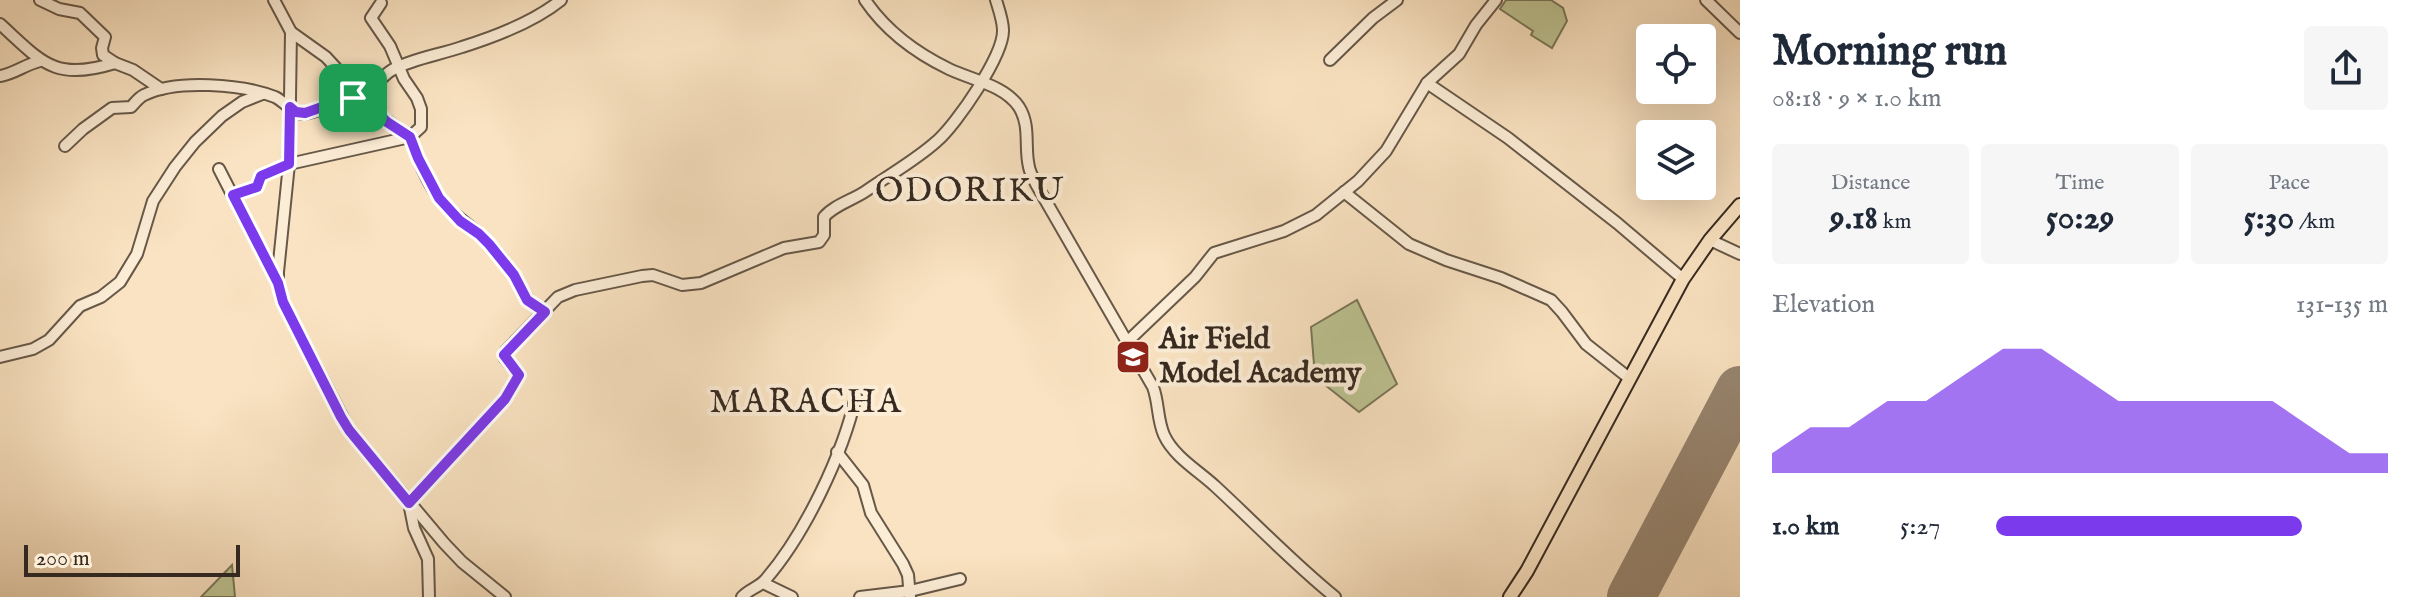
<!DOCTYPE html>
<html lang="en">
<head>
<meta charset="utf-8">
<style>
	body { margin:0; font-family:"IM FELL English",serif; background:#f6f6f7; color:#1f2937; height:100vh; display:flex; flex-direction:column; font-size:30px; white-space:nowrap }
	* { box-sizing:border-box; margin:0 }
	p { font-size:26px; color:#747a83 }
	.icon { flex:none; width:44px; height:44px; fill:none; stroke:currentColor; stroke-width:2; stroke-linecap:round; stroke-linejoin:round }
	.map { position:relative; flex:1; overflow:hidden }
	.details { display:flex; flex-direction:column; background:#fff; width:680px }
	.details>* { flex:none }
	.fabs { position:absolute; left:1636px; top:24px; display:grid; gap:16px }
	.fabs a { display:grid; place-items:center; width:80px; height:80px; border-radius:8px; background:#fff; box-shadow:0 8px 32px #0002; font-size:40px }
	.scale { position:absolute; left:24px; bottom:20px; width:216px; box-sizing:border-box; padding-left:8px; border:4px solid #362a20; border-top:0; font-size:22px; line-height:28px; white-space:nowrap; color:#362a20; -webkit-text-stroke:6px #fcedd7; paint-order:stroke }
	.pin { position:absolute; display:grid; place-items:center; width:68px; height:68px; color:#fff; margin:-34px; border-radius:16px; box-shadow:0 4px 12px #0006 }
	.round { display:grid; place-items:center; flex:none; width:84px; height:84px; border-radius:8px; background:#f6f6f7 }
	.summary { display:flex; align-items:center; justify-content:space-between; height:136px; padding:0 32px }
	h1 { font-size:44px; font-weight:700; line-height:60px }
	.figures { display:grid; grid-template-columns:repeat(3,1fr); gap:12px; height:136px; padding:8px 32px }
	.figures div { display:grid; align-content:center; border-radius:8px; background:#f6f6f7; text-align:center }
	.figures b { font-size:34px; font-weight:700 }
	.figures small { font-size:22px; font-weight:400 }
	.figures p { font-size:22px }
	.chart { height:224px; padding:16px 32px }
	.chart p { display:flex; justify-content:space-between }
	.chart svg { width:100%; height:144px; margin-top:8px; fill:#7c3aed; opacity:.7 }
	ul { padding:0 32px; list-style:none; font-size:26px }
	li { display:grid; grid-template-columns:128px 96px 1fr; align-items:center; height:60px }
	li i { height:20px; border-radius:10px; background:#7c3aed }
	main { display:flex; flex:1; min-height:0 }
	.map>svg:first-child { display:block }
	.green { fill:#bec493; stroke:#7a775a; stroke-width:2 }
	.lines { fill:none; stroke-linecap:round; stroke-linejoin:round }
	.runway { stroke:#988671; stroke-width:48 }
	.minor-casing { stroke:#675848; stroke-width:14 }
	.major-casing { stroke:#362a20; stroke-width:16 }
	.minor { stroke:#fcedd7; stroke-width:10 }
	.major { stroke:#fae3c2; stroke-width:12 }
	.route-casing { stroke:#fff; stroke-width:16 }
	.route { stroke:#7c3aed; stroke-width:10 }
	.labels { text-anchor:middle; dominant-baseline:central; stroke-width:8; stroke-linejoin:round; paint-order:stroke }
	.poi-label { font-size:30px; font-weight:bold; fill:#362a20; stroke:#fcedd7; text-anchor:start }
	.quarter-label { font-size:34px; letter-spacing:2px; fill:#362a20; stroke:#fcedd7 }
</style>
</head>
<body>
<main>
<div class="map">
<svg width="1740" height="597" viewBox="0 0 1740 597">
	<rect width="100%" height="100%" fill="#fae3c2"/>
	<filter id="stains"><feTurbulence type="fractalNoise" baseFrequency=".0025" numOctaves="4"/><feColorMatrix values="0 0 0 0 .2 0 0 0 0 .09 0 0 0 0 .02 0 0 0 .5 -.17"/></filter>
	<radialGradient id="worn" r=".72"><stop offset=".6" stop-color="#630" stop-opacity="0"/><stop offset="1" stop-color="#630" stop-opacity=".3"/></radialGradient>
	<!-- green -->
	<g class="green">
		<path d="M1506,0H1551L1563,8L1567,21L1552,48L1531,35L1533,31L1500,9Z"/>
		<path d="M1357,300L1397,384L1359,412L1315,377L1311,327Z"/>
		<path d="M232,565L235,597H201Z"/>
	</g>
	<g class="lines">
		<!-- runway -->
		<path class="runway" d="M1631,597L1740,390"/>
		<!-- minor casing -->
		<g class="minor-casing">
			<g id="minor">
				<path d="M40,0L59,9L80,13L105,37L102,48L103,55L115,63L133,70L161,89"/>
				<path d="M274,0L291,32L289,164L278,272V283L283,302L349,430L444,543L462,562L505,597"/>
				<path d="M865,0C886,31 916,53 949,69C972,80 1004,85 1019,107C1031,126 1024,147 1029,167C1030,173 1034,179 1036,184L1153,387C1159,403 1157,419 1164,435C1174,457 1199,471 1216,487C1256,524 1293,563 1335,597"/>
				<path d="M1706,0L1740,33"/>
				<path d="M0,24C42,62 54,82 115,63"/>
				<path d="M291,32L326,57L378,114L410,137L421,127V109L417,98L404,79L390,46L371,18L381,3"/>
				<path d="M1330,60L1373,18L1397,0"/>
				<path d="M0,76C14,74 26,64 40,61"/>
				<path d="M1427,83L1459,54L1476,25L1496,0"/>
				<path d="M65,146L83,129L112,108L131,107C135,103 138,98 144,95C176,79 242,84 275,97C284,101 292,113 301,114C313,115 330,103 341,100C349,98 358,98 365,94C375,87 382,76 392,70C414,58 439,55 462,47C494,37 535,21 561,0"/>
				<path d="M219,169L277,282"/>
				<path d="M1344,192L1409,244L1446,260L1501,278L1551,300L1562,312L1586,344L1629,378"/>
				<path d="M233,195L257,187L261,176L289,164L410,137C418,159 426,181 440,199C451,213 464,221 477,232C491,243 504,261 514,275C524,291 526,304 545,312"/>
				<path d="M1710,240L1740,254"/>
				<path d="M1127,342L1195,277L1214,253L1284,231L1316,215L1358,181L1386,151L1427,83L1508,138L1617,223L1683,279"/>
				<path d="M0,357L33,349L49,340L80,306L101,297L120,282L137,254L153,201L175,167L195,142L222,116L242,102L262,94"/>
				<path d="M837,452L863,485L871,513L903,564L908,575L910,597"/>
				<path d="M763,583L792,597"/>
				<path d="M429,597L428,559L414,528L409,503L505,399L519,375L504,357L506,351L558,297L575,290L642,276L653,275L682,285L701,283L784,248L819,242L824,235V217C834,205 853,200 866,191C889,175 916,160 937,141C956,125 1004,55 1003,30C1003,21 999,10 996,0"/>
				<path d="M742,597C749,589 760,587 766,579C805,534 843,454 856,396"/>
				<path d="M860,597L910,591L960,579"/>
			</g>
		</g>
		<!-- major casing -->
		<g class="major-casing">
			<path id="major" d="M1510,597L1527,571L1683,279L1710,240L1740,205"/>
		</g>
		<!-- minor -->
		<use href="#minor" class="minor"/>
		<!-- major -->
		<use href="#major" class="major"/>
	</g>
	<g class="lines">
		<!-- route casing -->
		<g class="route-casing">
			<path id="route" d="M361,96L387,122L410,137L418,158L439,198L460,221L479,234L489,244L514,275L527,300L545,312L504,355L519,375L505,399L409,503L349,430L341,417L283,302L278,283L233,195L257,187L261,176L289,164L290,107L296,112L305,113L342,100Z"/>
		</g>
		<!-- route -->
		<use href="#route" class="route"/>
	</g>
	<!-- icons -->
	<defs>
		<g id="school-square" transform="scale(1.8)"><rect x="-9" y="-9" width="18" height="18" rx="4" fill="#8f2418" stroke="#fcedd7"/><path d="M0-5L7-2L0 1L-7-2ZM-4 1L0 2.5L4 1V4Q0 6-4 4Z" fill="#fff"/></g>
	</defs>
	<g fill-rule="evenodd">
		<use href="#school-square" x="1133" y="357"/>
	</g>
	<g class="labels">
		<!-- poi labels -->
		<g class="poi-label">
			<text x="1159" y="340">Air Field<tspan x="1159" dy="34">Model Academy</tspan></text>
		</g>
		<!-- quarter labels -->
		<g class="quarter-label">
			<text x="970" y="191">ODORIKU</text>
			<text x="806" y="402">MARACHA</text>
		</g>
	</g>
	<rect width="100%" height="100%" filter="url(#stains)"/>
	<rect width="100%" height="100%" fill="url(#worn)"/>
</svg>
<div class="fabs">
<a><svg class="icon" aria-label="locate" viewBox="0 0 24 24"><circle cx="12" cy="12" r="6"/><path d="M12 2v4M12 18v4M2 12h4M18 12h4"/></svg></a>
<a><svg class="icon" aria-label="layers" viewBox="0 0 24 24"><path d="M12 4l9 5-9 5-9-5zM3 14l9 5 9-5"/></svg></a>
</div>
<div class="scale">200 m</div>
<div class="pin" style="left:353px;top:98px;background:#1e9e55"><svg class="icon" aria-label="arrive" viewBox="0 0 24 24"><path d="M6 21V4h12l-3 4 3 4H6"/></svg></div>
</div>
<section class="details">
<div class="summary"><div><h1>Morning run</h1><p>08:18 · 9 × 1.0 km</p></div><a class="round"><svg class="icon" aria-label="share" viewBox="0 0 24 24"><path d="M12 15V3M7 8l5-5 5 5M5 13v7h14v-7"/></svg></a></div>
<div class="figures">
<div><p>Distance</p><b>9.18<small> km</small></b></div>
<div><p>Time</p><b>50:29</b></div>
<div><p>Pace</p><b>5:30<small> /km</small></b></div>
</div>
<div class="chart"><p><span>Elevation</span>131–135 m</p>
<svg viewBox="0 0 160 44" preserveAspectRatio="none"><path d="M0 44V38L10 30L20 30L30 22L40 22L50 14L60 6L70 6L80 14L90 22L100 22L110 22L120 22L130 22L140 30L150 38L160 38V44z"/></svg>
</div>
<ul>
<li><b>1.0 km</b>5:27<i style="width:78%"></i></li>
</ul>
</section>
</main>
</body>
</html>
